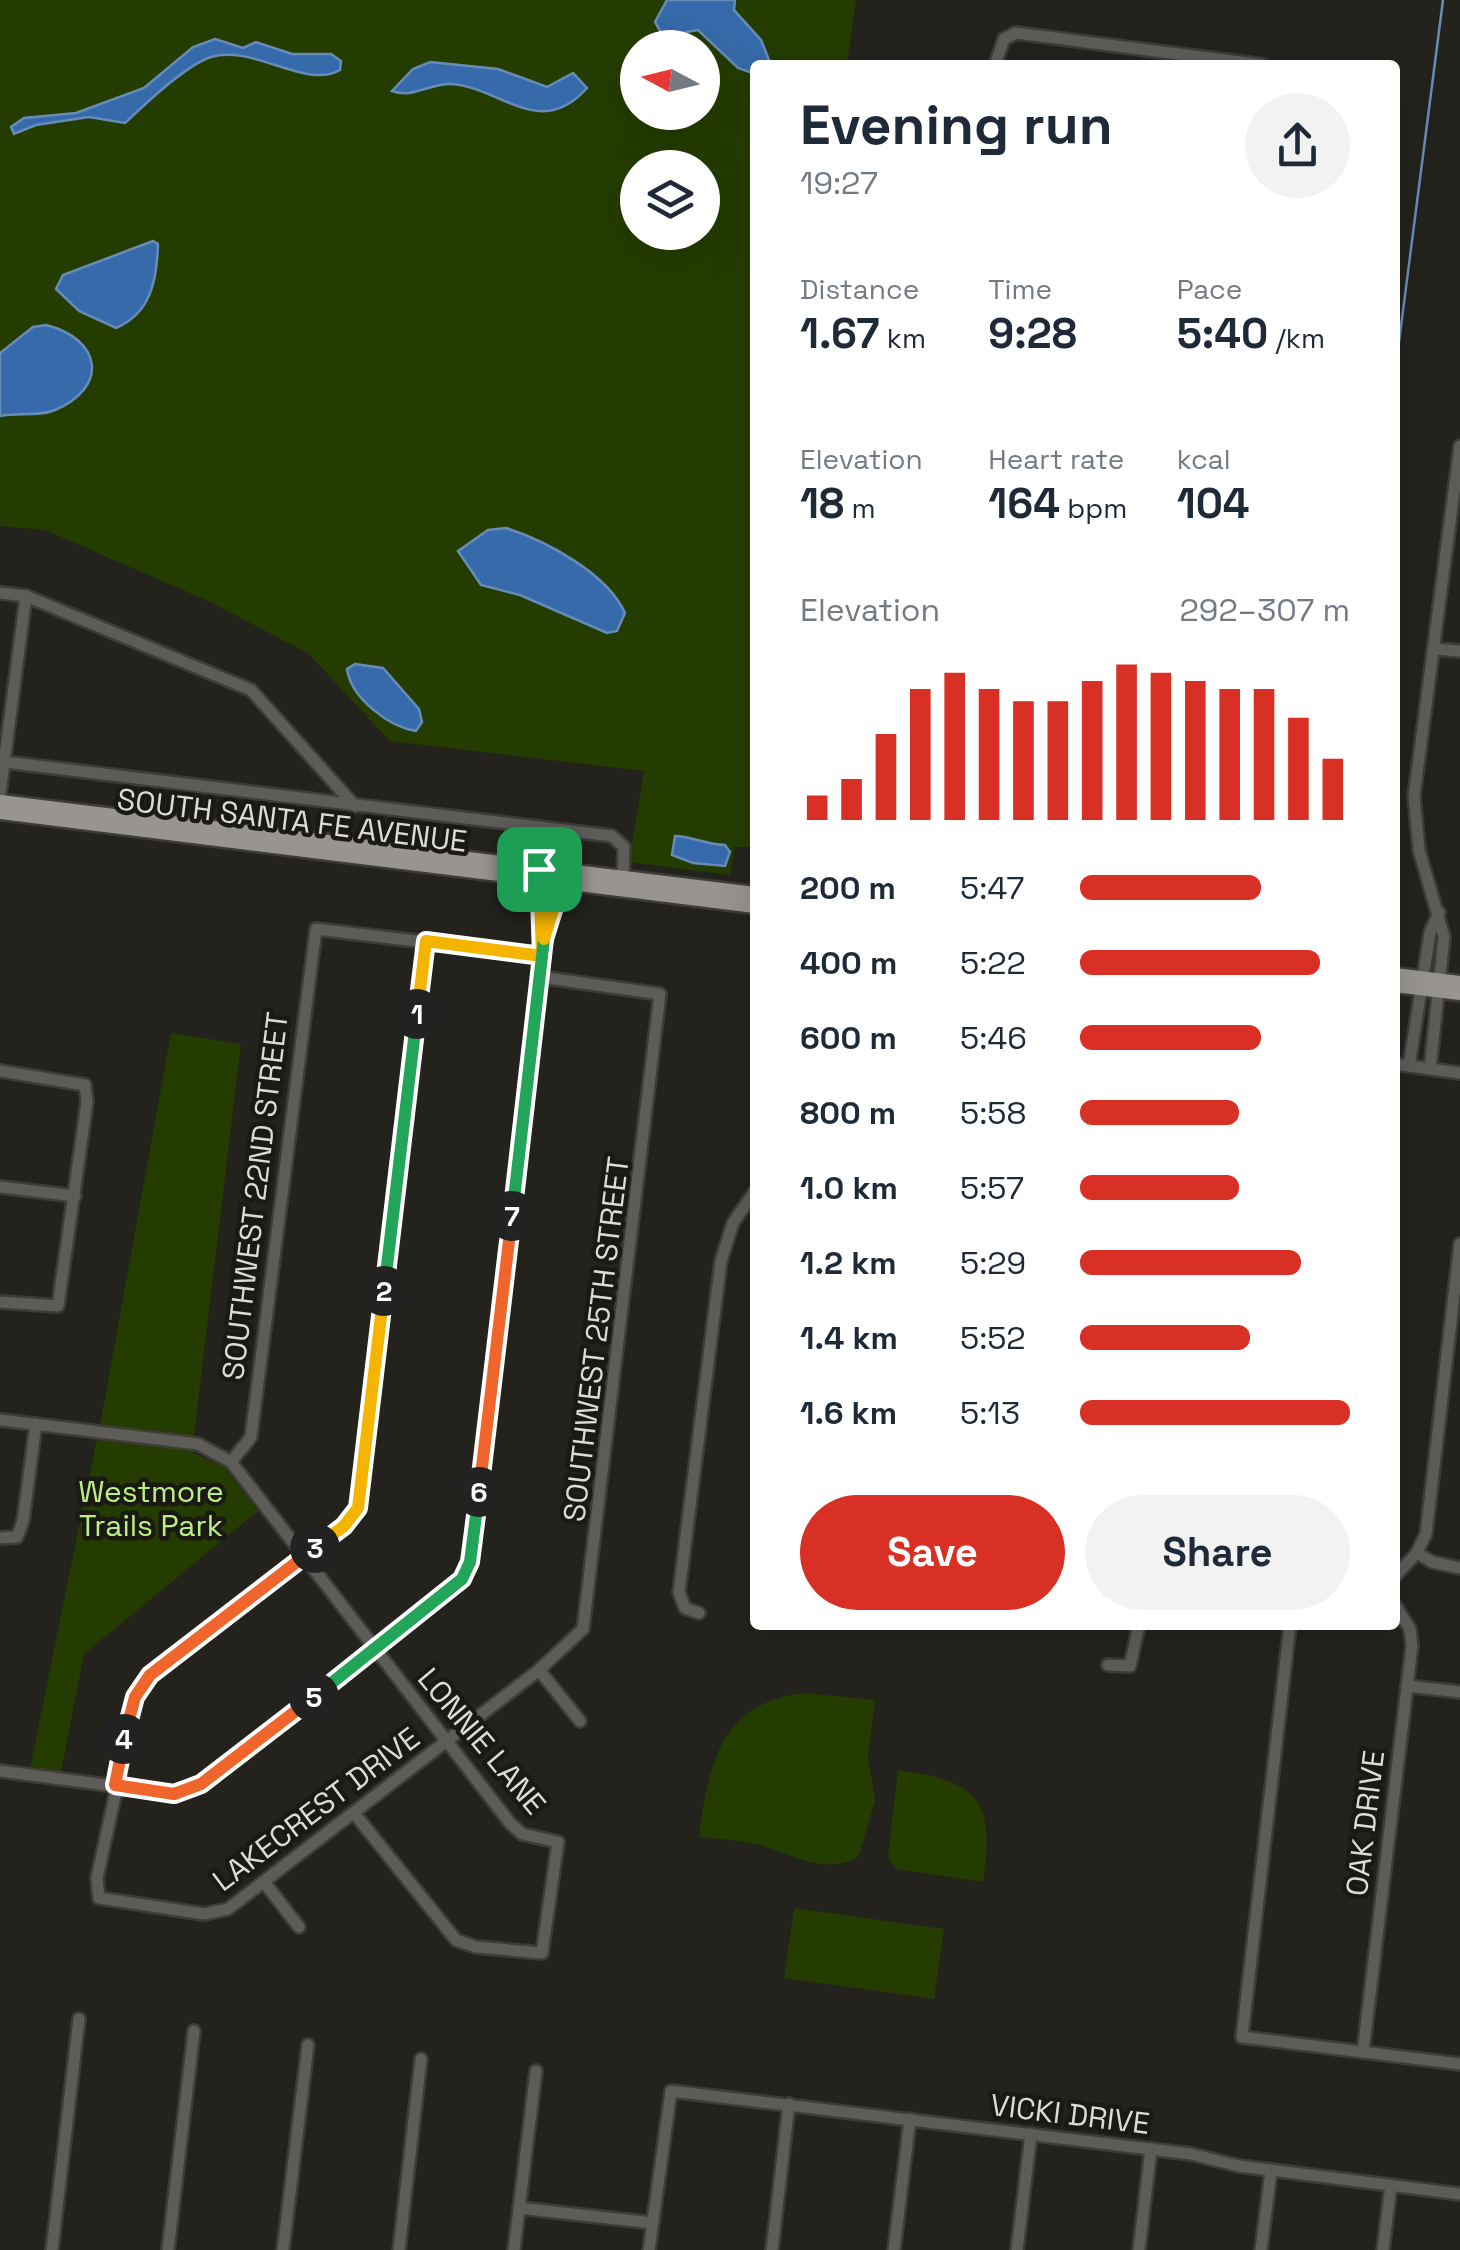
<!DOCTYPE html>
<html lang="en">
<head>
<meta charset="utf-8">
<style>
	body { margin:0; font-family:"Space Grotesk",sans-serif; background:#f2f2f3; color:#1f2937; height:100vh; display:flex; flex-direction:column; font-size:38px; white-space:nowrap }
	* { box-sizing:border-box; margin:0 }
	p { font-size:32px; color:#747a83 }
	.icon { flex:none; width:55px; height:55px; fill:none; stroke:currentColor; stroke-width:2; stroke-linecap:round; stroke-linejoin:round }
	.map { position:relative; flex:1; overflow:hidden }
	.details { position:absolute; left:750px; top:60px; width:650px; height:1570px; display:flex; flex-direction:column; background:#fff; border-radius:10px; box-shadow:0 10px 40px #0002 }
	.details>* { flex:none }
	.needle { width:65px; rotate:277deg }
	.buttons { position:absolute; left:620px; top:30px; display:grid; gap:20px }
	.buttons a { display:grid; place-items:center; width:100px; height:100px; border-radius:50%; background:#fff; box-shadow:0 10px 40px #0002; font-size:50px }
	.pin { position:absolute; display:grid; place-items:center; width:85px; height:85px; color:#fff; margin:-42px; border-radius:20px; box-shadow:0 5px 15px #0006 }
	.km { position:absolute; width:50px; height:50px; margin:-25px; border-radius:50%; background:#222; color:#fff; font-size:28px; line-height:50px; text-align:center }
	.round { display:grid; place-items:center; flex:none; width:105px; height:105px; border-radius:52px; background:#f2f2f3 }
	.summary { display:flex; align-items:center; justify-content:space-between; height:170px; padding:0 50px }
	h1 { font-size:55px; font-weight:600; line-height:75px }
	.metrics { display:grid; grid-template-columns:repeat(3,1fr); gap:15px; height:170px; padding:10px 50px }
	.metrics div { display:grid; align-content:center }
	.metrics b { font-size:42px; font-weight:600 }
	.metrics small { font-size:28px; font-weight:400 }
	.metrics p { font-size:28px }
	.chart { height:280px; padding:20px 50px }
	.chart p { display:flex; justify-content:space-between }
	.chart svg { width:100%; height:180px; margin-top:10px; stroke:#d93025; stroke-width:6 }
	.primary-button { display:flex; gap:20px; margin-top:auto; padding:20px 50px }
	.primary-button a { flex:1; height:115px; border-radius:60px; background:#d93025; color:#fff; font-size:40px; font-weight:600; line-height:115px; text-align:center }
	.primary-button a+a { background:#f2f2f3; color:#1f2937 }
	ul { padding:0 50px; list-style:none; font-size:32px }
	li { display:grid; grid-template-columns:160px 120px 1fr; align-items:center; height:75px }
	li i { height:25px; border-radius:12px; background:#d93025 }
	.map>svg:first-child { display:block }
	.green { fill:#243c00; fill-rule:evenodd }
	.water { fill:#366aaa; stroke:#688cb8; stroke-width:2.5 }
	.lines { fill:none; stroke-linecap:round; stroke-linejoin:round }
	.stream { stroke:#688cb8; stroke-width:2.5 }
	.minor-casing { stroke:#3d3c37; stroke-width:16 }
	.major-casing { stroke:#3d3c37; stroke-width:19 }
	.minor { stroke:#5d5c59; stroke-width:11 }
	.major { stroke:#989590; stroke-width:14 }
	.split-1-casing { stroke:#fff; stroke-width:20 }
	.split-2-casing { stroke:#fff; stroke-width:20 }
	.split-3-casing { stroke:#fff; stroke-width:20 }
	.split-4-casing { stroke:#fff; stroke-width:20 }
	.split-5-casing { stroke:#fff; stroke-width:20 }
	.split-6-casing { stroke:#fff; stroke-width:20 }
	.split-7-casing { stroke:#fff; stroke-width:20 }
	.split-8-casing { stroke:#fff; stroke-width:20 }
	.split-9-casing { stroke:#fff; stroke-width:20 }
	.split-1 { stroke:#f5b400; stroke-width:12 }
	.split-2 { stroke:#22a559; stroke-width:12 }
	.split-3 { stroke:#f5b400; stroke-width:12 }
	.split-4 { stroke:#f0652b; stroke-width:12 }
	.split-5 { stroke:#f0652b; stroke-width:12 }
	.split-6 { stroke:#22a559; stroke-width:12 }
	.split-7 { stroke:#f0652b; stroke-width:12 }
	.split-8 { stroke:#22a559; stroke-width:12 }
	.split-9 { stroke:#f5b400; stroke-width:12 }
	.labels { text-anchor:middle; dominant-baseline:central; stroke-width:9; stroke-linejoin:round; paint-order:stroke }
	.street-label { font-size:30px; fill:#dcdbd7; stroke:#1a1914 }
	.park-label { font-size:30px; fill:#bbee83; stroke:#1a1914 }
</style>
</head>
<body>
<div class="map">
<svg width="1460" height="2250" viewBox="0 0 1460 2250">
	<rect width="100%" height="100%" fill="#23221d"/>
	<!-- green -->
	<g class="green">
		<path d="M0,0H856L847,65H755V828L752,847H735L730,875L629,862L644,771L390,741L308,653L206,600L45,530L0,526ZM638,48H702V112H638ZM638,168H702V232H638Z"/>
		<path d="M171,1033L241,1044L192,1452L224,1467L258,1511L84,1654L61,1772L30,1768L104,1404Z"/>
		<path d="M804,1693L875,1700L868,1756L875,1800L859,1856C824,1878 789,1851 755,1844C737,1840 717,1839 699,1837C708,1765 720,1703 804,1693Z"/>
		<path d="M898,1770C979,1781 995,1800 983,1882L897,1869L888,1857Z"/>
		<path d="M794,1908L944,1929L934,1999L784,1978Z"/>
	</g>
	<!-- water -->
	<g class="water">
		<path d="M667,0H735L734,10L761,40L771,65H755V74L738,68L698,30L663,36L655,22Z"/>
		<path d="M215,39L243,48L256,42L292,54H331L341,61L340,70C306,90 253,44 211,57C186,65 144,105 125,123L89,117L36,125L14,134L11,127L24,118L76,113L144,88L193,47Z"/>
		<path d="M430,62L498,69L547,87L573,73L587,88C540,141 501,87 451,84C430,83 412,99 392,91L413,69Z"/>
		<path d="M153,241L158,244C157,280 151,313 116,328L79,311L56,289L63,275Z"/>
		<path d="M46,325C102,339 109,387 55,410C39,417 18,412 0,416V353L33,327Z"/>
		<path d="M506,528C546,541 607,573 625,613L617,631L607,633L520,595L481,585L458,551L488,530Z"/>
		<path d="M355,664L383,668L419,709L422,722L416,731C389,727 351,698 347,669Z"/>
		<path d="M675,836C691,836 707,845 725,845L730,852L725,866L693,863L672,855Z"/>
	</g>
	<g class="lines">
		<!-- stream -->
		<path class="stream" d="M1395,373L1443,0"/>
		<!-- minor casing -->
		<g class="minor-casing">
			<g id="minor">
				<path d="M995,65L1004,39L1016,33L1263,65"/>
				<path d="M0,593L26,596L251,690L355,806"/>
				<path d="M1435,649L1460,651"/>
				<path d="M5,762L612,836L624,847L623,879"/>
				<path d="M0,793L26,596"/>
				<path d="M538,873L544,934"/>
				<path d="M426,941L358,1508L344,1526L149,1675L138,1691L97,1878L99,1898L204,1914L228,1909L539,1670L583,1629L660,994L540,977"/>
				<path d="M1395,1064L1460,1073"/>
				<path d="M1409,1066L1430,933L1439,912"/>
				<path d="M1430,1069L1444,937L1419,850L1414,796L1460,446"/>
				<path d="M0,1071L85,1085L87,1102L58,1306L0,1302"/>
				<path d="M0,1187L75,1196"/>
				<path d="M0,1420L198,1444L231,1462L510,1823L522,1834L558,1842L542,1953L476,1947L456,1940L354,1813"/>
				<path d="M231,1462L251,1437L316,929L542,956"/>
				<path d="M0,1538L17,1537L23,1521L36,1424"/>
				<path d="M1417,1553L1432,1562L1460,1568"/>
				<path d="M1395,1576L1416,1554L1426,1534L1460,1244"/>
				<path d="M699,1613L685,1608L679,1592L721,1261L733,1223L755,1191"/>
				<path d="M1290,1625L1242,2037L1460,2064"/>
				<path d="M1108,1665L1130,1666L1139,1625"/>
				<path d="M539,1670L580,1721"/>
				<path d="M1407,1686L1460,1692"/>
				<path d="M0,1771L168,1793L192,1790L462,1579L473,1545L544,937L564,875"/>
				<path d="M264,1882L299,1927"/>
				<path d="M1363,2052L1412,1646L1410,1629L1395,1605"/>
				<path d="M519,2208L653,2223"/>
				<path d="M52,2250L79,2019"/>
				<path d="M168,2250L194,2031"/>
				<path d="M283,2250L308,2045"/>
				<path d="M399,2250L421,2059"/>
				<path d="M514,2250L536,2071"/>
				<path d="M649,2250L671,2091L1191,2154L1239,2166L1460,2194"/>
				<path d="M772,2250L789,2104"/>
				<path d="M894,2250L910,2119"/>
				<path d="M1017,2250L1031,2134"/>
				<path d="M1139,2250L1151,2149"/>
				<path d="M1261,2250L1271,2171"/>
				<path d="M1383,2250L1391,2185"/>
			</g>
		</g>
		<!-- major casing -->
		<g class="major-casing">
			<g id="major">
				<path d="M0,802L755,894"/>
				<path d="M0,812L755,906"/>
				<path d="M1395,975L1460,983"/>
				<path d="M1395,985L1460,993"/>
			</g>
		</g>
		<!-- minor -->
		<use href="#minor" class="minor"/>
		<!-- major -->
		<use href="#major" class="major"/>
	</g>
	<g class="lines">
		<!-- split-1 casing -->
		<g class="split-1-casing">
			<path id="split-1" d="M417,1014L426,941L542,956L539,869"/>
		</g>
		<!-- split-2 casing -->
		<g class="split-2-casing">
			<path id="split-2" d="M384,1291L417,1014"/>
		</g>
		<!-- split-3 casing -->
		<g class="split-3-casing">
			<path id="split-3" d="M315,1548L344,1526L358,1508L384,1291"/>
		</g>
		<!-- split-4 casing -->
		<g class="split-4-casing">
			<path id="split-4" d="M124,1739L135,1697L150,1675L315,1548"/>
		</g>
		<!-- split-5 casing -->
		<g class="split-5-casing">
			<path id="split-5" d="M124,1739L115,1785L174,1794L201,1784L314,1697"/>
		</g>
		<!-- split-6 casing -->
		<g class="split-6-casing">
			<path id="split-6" d="M314,1697L462,1579L470,1562L479,1492"/>
		</g>
		<!-- split-7 casing -->
		<g class="split-7-casing">
			<path id="split-7" d="M479,1492L512,1216"/>
		</g>
		<!-- split-8 casing -->
		<g class="split-8-casing">
			<path id="split-8" d="M512,1216L544,939"/>
		</g>
		<!-- split-9 casing -->
		<g class="split-9-casing">
			<path id="split-9" d="M539,869L565,872L544,939"/>
		</g>
		<!-- split-1 -->
		<use href="#split-1" class="split-1"/>
		<!-- split-2 -->
		<use href="#split-2" class="split-2"/>
		<!-- split-3 -->
		<use href="#split-3" class="split-3"/>
		<!-- split-4 -->
		<use href="#split-4" class="split-4"/>
		<!-- split-5 -->
		<use href="#split-5" class="split-5"/>
		<!-- split-6 -->
		<use href="#split-6" class="split-6"/>
		<!-- split-7 -->
		<use href="#split-7" class="split-7"/>
		<!-- split-8 -->
		<use href="#split-8" class="split-8"/>
		<!-- split-9 -->
		<use href="#split-9" class="split-9"/>
	</g>
	<g class="labels">
		<!-- street labels -->
		<g class="street-label">
			<text transform="translate(292 820) rotate(7)">SOUTH SANTA FE AVENUE</text>
			<text transform="translate(255 1196) rotate(-83)">SOUTHWEST 22ND STREET</text>
			<text transform="translate(596 1339) rotate(-83)">SOUTHWEST 25TH STREET</text>
			<text transform="translate(482 1741) rotate(50)">LONNIE LANE</text>
			<text transform="translate(316 1809) rotate(-37)">LAKECREST DRIVE</text>
			<text transform="translate(1365 1823) rotate(-83)">OAK DRIVE</text>
			<text transform="translate(1070 2114) rotate(7)">VICKI DRIVE</text>
		</g>
		<!-- park labels -->
		<g class="park-label">
			<text x="151" y="1491">Westmore<tspan x="151" dy="34">Trails Park</tspan></text>
		</g>
	</g>
</svg>
<div class="buttons">
<a><svg class="needle" viewBox="-14 -14 28 28"><path d="M0-13l5 13h-10z" fill="#e53935"/><path d="M0 13l5-13h-10z" fill="#747a83"/></svg></a>
<a><svg class="icon" aria-label="layers" viewBox="0 0 24 24"><path d="M12 4l9 5-9 5-9-5zM3 14l9 5 9-5"/></svg></a>
</div>
<div class="pin" style="left:539px;top:869px;background:#1e9e55"><svg class="icon" aria-label="arrive" viewBox="0 0 24 24"><path d="M6 21V4h12l-3 4 3 4H6"/></svg></div>
<b class="km" style="left:417px;top:1014px">1</b>
<b class="km" style="left:384px;top:1291px">2</b>
<b class="km" style="left:315px;top:1548px">3</b>
<b class="km" style="left:124px;top:1739px">4</b>
<b class="km" style="left:314px;top:1697px">5</b>
<b class="km" style="left:479px;top:1492px">6</b>
<b class="km" style="left:512px;top:1216px">7</b>
<section class="details">
<div class="summary"><div><h1>Evening run</h1><p>19:27</p></div><a class="round"><svg class="icon" aria-label="share" viewBox="0 0 24 24"><path d="M12 15V3M7 8l5-5 5 5M5 13v7h14v-7"/></svg></a></div>
<div class="metrics">
<div><p>Distance</p><b>1.67<small> km</small></b></div>
<div><p>Time</p><b>9:28</b></div>
<div><p>Pace</p><b>5:40<small> /km</small></b></div>
</div>
<div class="metrics">
<div><p>Elevation</p><b>18<small> m</small></b></div>
<div><p>Heart rate</p><b>164<small> bpm</small></b></div>
<div><p>kcal</p><b>104</b></div>
</div>
<div class="chart"><p><span>Elevation</span>292–307 m</p>
<svg viewBox="0 0 160 44" preserveAspectRatio="none"><path d="M5 44V38M15 44V34M25 44V23M35 44V12M45 44V8M55 44V12M65 44V15M75 44V15M85 44V10M95 44V6M105 44V8M115 44V10M125 44V12M135 44V12M145 44V19M155 44V29"/></svg>
</div>
<ul>
<li><b>200 m</b>5:47<i style="width:67%"></i></li>
<li><b>400 m</b>5:22<i style="width:89%"></i></li>
<li><b>600 m</b>5:46<i style="width:67%"></i></li>
<li><b>800 m</b>5:58<i style="width:59%"></i></li>
<li><b>1.0 km</b>5:57<i style="width:59%"></i></li>
<li><b>1.2 km</b>5:29<i style="width:82%"></i></li>
<li><b>1.4 km</b>5:52<i style="width:63%"></i></li>
<li><b>1.6 km</b>5:13<i style="width:100%"></i></li>
</ul>
<div class="primary-button"><a>Save</a><a>Share</a></div>
</section>
</div>
</body>
</html>
